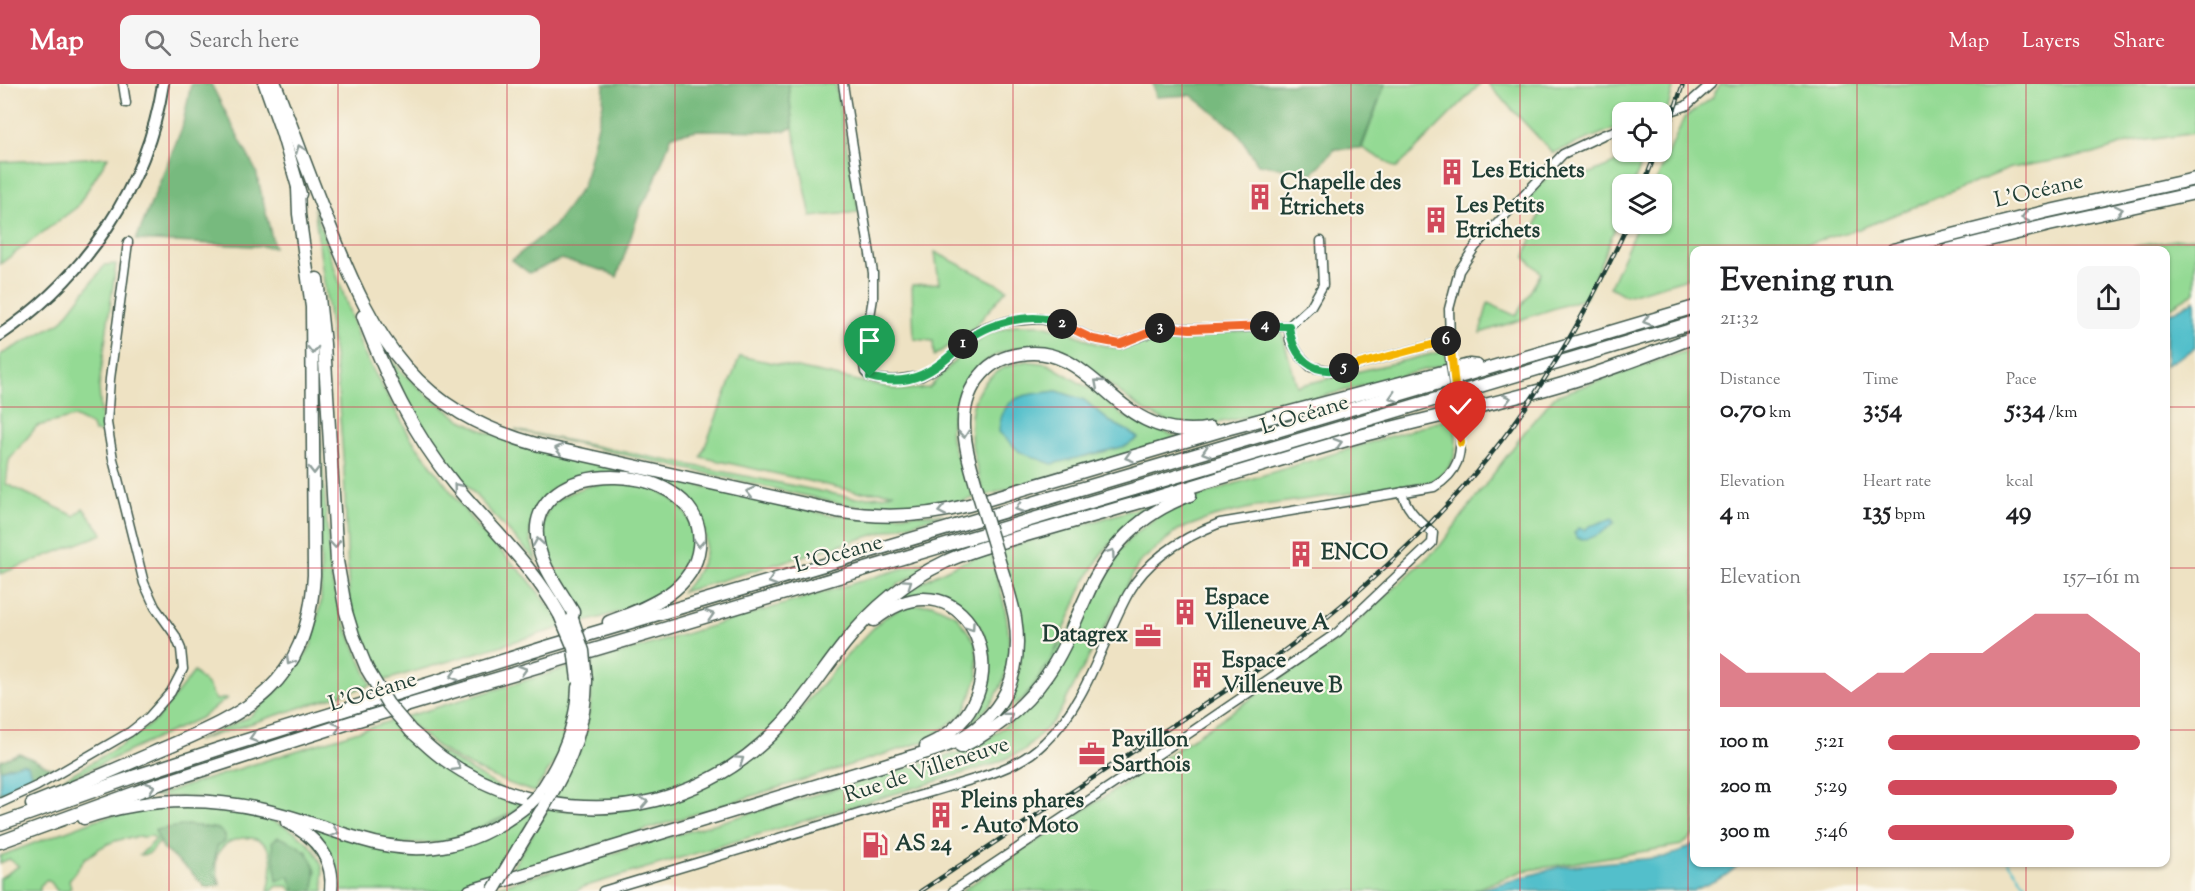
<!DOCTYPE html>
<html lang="en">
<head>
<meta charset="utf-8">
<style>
	body { margin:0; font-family:"Sorts Mill Goudy",serif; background:#f6f6f6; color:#202124; height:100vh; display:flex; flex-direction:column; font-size:22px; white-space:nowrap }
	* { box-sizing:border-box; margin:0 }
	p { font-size:20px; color:#757577 }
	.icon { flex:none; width:33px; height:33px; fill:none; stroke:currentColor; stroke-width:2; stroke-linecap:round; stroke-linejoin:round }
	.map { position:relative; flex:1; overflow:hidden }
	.side { position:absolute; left:1690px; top:162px; width:480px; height:621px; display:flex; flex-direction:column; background:#fff; border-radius:12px; box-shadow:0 2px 4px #0004 }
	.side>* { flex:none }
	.buttons { position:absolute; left:1612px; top:18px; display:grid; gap:12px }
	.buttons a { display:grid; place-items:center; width:60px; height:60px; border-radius:12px; background:#fff; box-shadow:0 2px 4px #0004; font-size:30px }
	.pin { position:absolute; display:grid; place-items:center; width:51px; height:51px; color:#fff; margin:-62px -26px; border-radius:50% 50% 50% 0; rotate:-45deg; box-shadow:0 0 6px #0007 }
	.pin .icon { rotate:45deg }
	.km { position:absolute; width:30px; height:30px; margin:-15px; border-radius:50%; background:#222; color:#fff; font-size:16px; line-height:30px; text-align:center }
	.round { display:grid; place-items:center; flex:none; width:63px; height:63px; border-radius:12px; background:#f6f6f6 }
	.head { display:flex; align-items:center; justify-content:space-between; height:102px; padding:0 30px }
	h1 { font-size:33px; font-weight:700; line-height:45px }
	.stats { display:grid; grid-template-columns:repeat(3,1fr); gap:9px; height:102px; padding:6px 30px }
	.stats div { display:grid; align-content:center }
	.stats b { font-size:26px; font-weight:700 }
	.stats small { font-size:16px; font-weight:400 }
	.stats p { font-size:16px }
	.chart { height:168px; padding:12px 30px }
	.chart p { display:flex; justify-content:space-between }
	.chart svg { width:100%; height:108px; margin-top:6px; fill:#d1495b; opacity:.7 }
	ul { padding:0 30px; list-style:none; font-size:20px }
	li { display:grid; grid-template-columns:96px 72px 1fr; align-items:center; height:45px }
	li i { height:15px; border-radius:8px; background:#d1495b }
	header { display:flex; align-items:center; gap:36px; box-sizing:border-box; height:84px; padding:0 30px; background:#d1495b; color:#fff }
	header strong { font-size:28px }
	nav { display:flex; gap:33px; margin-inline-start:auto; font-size:21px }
	.search { width:420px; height:54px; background:#f6f6f6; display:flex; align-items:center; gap:15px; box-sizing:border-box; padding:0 21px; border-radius:12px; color:#757577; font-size:22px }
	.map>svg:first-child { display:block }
	.green { fill:#94da94; stroke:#5a8c64; stroke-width:1.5; fill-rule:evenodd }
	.forest { fill:#77ba7e; stroke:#4b7c59; stroke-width:1.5 }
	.water { fill:#52bfcb; stroke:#387e80; stroke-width:1.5 }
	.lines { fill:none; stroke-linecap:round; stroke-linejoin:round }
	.stream { stroke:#52bfcb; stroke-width:2 }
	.minor-casing { stroke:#3e5649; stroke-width:11 }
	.major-casing { stroke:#3e5649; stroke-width:14 }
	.highway-casing { stroke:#3e5649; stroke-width:15 }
	.minor { stroke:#fff; stroke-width:8 }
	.major { stroke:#fff; stroke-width:10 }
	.highway { stroke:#fff; stroke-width:12 }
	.rail-casing { stroke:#1f3d34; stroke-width:4.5 }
	.rail { stroke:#fbf7ec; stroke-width:2; stroke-dasharray:7; stroke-linecap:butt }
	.minor-bridge-casing { stroke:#3e5649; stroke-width:11; stroke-linecap:butt }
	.highway-bridge-casing { stroke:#3e5649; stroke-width:15; stroke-linecap:butt }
	.minor-bridge { stroke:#fff; stroke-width:8 }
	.highway-bridge { stroke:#fff; stroke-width:12 }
	.oneway { stroke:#8f9e9a }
	.split-1-casing { stroke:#fff; stroke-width:12 }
	.split-2-casing { stroke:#fff; stroke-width:12 }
	.split-3-casing { stroke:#fff; stroke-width:12 }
	.split-4-casing { stroke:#fff; stroke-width:12 }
	.split-5-casing { stroke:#fff; stroke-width:12 }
	.split-6-casing { stroke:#fff; stroke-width:12 }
	.split-7-casing { stroke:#fff; stroke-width:12 }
	.split-1 { stroke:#22a559; stroke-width:8 }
	.split-2 { stroke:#22a559; stroke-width:8 }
	.split-3 { stroke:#f0652b; stroke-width:8 }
	.split-4 { stroke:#f0652b; stroke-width:8 }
	.split-5 { stroke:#22a559; stroke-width:8 }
	.split-6 { stroke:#f5b400; stroke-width:8 }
	.split-7 { stroke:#f5b400; stroke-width:8 }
	.grid { fill:none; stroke:#d1495b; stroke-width:1.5; stroke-opacity:0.55 }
	.labels { text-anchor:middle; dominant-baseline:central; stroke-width:4.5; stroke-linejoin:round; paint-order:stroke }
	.poi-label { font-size:22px; font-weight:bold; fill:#1f3d34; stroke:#fbf7ec; text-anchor:start }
	.street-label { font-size:22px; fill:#1f3d34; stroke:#fbf7ec }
</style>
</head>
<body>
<header>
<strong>Map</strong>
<div class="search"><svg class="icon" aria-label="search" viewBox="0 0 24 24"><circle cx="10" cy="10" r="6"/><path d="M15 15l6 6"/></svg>Search here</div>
<nav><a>Map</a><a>Layers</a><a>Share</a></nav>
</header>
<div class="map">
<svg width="2195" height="807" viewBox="0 0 2195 807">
	<rect width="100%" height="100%" fill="#fbf7ec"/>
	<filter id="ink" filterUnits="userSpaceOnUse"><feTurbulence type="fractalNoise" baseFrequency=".0167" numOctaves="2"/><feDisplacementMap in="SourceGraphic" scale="12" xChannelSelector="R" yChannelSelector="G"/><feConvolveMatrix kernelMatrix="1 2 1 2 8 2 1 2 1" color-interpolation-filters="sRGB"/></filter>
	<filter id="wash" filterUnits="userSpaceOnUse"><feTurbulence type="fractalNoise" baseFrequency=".008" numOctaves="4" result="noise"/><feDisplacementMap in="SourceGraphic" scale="24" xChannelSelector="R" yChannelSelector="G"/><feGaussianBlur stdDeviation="1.35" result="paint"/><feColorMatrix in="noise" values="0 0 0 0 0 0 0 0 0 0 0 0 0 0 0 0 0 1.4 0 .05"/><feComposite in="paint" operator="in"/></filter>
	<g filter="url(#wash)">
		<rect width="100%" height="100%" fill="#eee2c3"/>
		<!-- green -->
		<g class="green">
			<path d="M788,0H835L859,128L811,133L793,44Z"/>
			<path d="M1385,0H1480L1397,84L1362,64Z"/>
			<path d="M1488,0H1674L1668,24L1655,28H1623V41L1553,69Z"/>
			<path d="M1720,0H2195V49L2127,59L2094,70L2011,84L1859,145L1784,166H1695V192L1626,212L1610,203L1638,140H1662V100H1655L1684,34L1712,14Z"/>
			<path d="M1626,68H1634L1633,72L1642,79L1633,100H1623V125L1586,214L1480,249L1488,219L1516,232L1541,189L1525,173L1540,129L1526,117L1554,85L1581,93L1626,74Z"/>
			<path d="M108,73L77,123L0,180V78Z"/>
			<path d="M314,123L363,268L411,354L478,444L528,495L557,532L563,543L379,598L359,551L349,515L344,385L337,294Z"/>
			<path d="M2195,153V208L2166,226V166H2125L2135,162Z"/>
			<path d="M935,168L1007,205L973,245L934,272L933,257L914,255L912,201L939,199Z"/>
			<path d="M116,180L99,303L102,348H94L92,342L74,333L37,342L9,376L6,400L75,432L83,424L103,450L0,490V271L61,238L105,181Z"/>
			<path d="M1015,241H1042L1069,248L1097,260L1115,264L1161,249L1281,246L1297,302L1445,267L1447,280C1395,294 1344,307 1293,320C1260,329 1225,341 1190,341C1122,340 1092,251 1018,264C1004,266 992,272 981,281C963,296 948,330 951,354C953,369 969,397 974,414L946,422L892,425L846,421L515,346L854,414L883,412L894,408H858L701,373L740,272L901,306L929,304L961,270L988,250Z"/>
			<path d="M377,258L401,287L427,311L460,335L486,348L546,367L830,431L944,430L682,508C691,497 702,484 705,469C709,436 693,408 661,398C649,394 633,395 620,394C608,393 591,389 579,392C552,399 530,422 530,450C530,459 535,469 537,477C499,437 459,397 428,351C409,322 393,290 377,258Z"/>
			<path d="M1695,264V750L1682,761L1523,787L1471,807H961L1177,665L1340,554L1440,462L1529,342L1555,312Z"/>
			<path d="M1026,277L1048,280L1097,309L1123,332L1180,354L984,412C973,370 953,311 1003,284C1010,281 1019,279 1026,277ZM1057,307L1084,316L1109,337L1130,348L1137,355L1126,362L1083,373L1028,311Z"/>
			<path d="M1454,333C1457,363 1461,382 1430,398L1258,422L1213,433L1178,446L1139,479L1057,633L1025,666L991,681L583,803L576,807H497L500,802L965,667L984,658L1011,637L1092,511L1111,476L1133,451L1164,428L1192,415L1231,401Z"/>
			<path d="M319,336L331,494L342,533L371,601L196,657L249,633L290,594L311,562L321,518Z"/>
			<path d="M613,399C626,400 641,400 654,405C703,423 707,478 665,507C641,523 610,531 582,539C566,504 511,436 568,410C586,402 592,400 613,399Z"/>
			<path d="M1161,417L1140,428L1102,469L1083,501L1052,574L1026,612L987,643L1005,624L1017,600L1023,540L1000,466Z"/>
			<path d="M954,469L897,501L768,650L706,694L636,717L583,719L554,714L583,660L591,616L592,578Z"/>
			<path d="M991,469C1009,538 1031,599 961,648C968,640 977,631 981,622C996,590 992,549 965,525C957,518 948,512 937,510C920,508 903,514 887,520C922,498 951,479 991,469Z"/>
			<path d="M932,520L956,531L976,559L978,593L964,629L926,657L509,789L549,723L565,726L699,704L800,626L839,580L882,535L905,522Z"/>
			<path d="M573,582L574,607L560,670L534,708C488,693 437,671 405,633Z"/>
			<path d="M194,588L208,602L216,616L228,614L200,634L39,709L120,662L156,636Z"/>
			<path d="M396,635L407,648L524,718L512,729L449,758L396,760L200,714L154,712Z"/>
			<path d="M534,720L540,721L498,791L445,807H334V789L301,741L431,768Z"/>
			<path d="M153,723C205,723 297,722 321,779C324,787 323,798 324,807H313L316,786L306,766L277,796L289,791L295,807H292L288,802H277L272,807H268C271,795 274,781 270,769C264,746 223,751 217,772C214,781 218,791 220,800L213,789L217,762L225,757L218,745L189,741L155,746L160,758L148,770L140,771L156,755L152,752C123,755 112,753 88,773H86L69,796L71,804L66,807H57L51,798L46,796L40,802V807H0V794L19,782L9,775L0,779V772L98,735Z"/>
		</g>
		<!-- forest -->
		<g class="forest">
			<path d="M191,0H211L256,87L274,163L136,156L182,44Z"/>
			<path d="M604,0H788L793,43L785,47L698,46L672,51L652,104L641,123L617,193L605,187L561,175L529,189L512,176L554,142L583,102L603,20Z"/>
			<path d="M1153,0H1385L1361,64L1335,65L1313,89L1258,80L1236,46L1191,11L1156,13Z"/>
			<path d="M19,669L54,685L0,713V709L32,694L9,682L0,686V677Z"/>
			<path d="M189,741L218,745L225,751V757L217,762L213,789L220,800L206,804L191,788L163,765L155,746Z"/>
			<path d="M278,753C306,762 321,777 313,807H295L289,792L277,797L272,758Z"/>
		</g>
		<!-- water -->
		<g class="water">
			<path d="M2195,216V264L2166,281V231Z"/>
			<path d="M1057,307L1084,316L1109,337L1130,348L1138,354L1126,362L1052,380L1020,368L999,348C1001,309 1026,311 1057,307Z"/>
			<path d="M1613,434L1615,438C1605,447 1591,458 1577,454L1574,449L1579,444L1584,446L1590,442Z"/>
			<path d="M22,679L28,681L32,694L0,709V686Z"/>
			<path d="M1695,759V778L1741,779L1725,792L1693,807H1475L1559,783L1664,773L1680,768Z"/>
		</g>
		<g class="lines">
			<!-- stream -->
			<path class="stream" d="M2008,778L2031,807"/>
		</g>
	</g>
	<g filter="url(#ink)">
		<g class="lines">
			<!-- minor casing -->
			<g class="minor-casing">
				<g id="minor">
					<path d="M123,0L126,19"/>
					<path d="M843,0L873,189V214L863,274L865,288L870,293L876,295L894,296L922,292L942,281L973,250L985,244L1008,237L1040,235L1058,238L1093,255L1120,260L1165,243L1190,245L1289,242L1311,222L1323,201L1321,157"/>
					<path d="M1662,30L1686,22L1711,0"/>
					<path d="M1289,242L1290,256L1300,272L1311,283L1333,287L1450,256L1449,259"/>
					<path d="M1450,256L1449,225L1459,187L1475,163L1563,70L1603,51L1623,44"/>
					<path d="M0,719L37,702L130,648L149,633L171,608L183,585L181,565L175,551L155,523L144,499L113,375L107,339L110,295L128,158"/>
					<path d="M603,807L981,693C1005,685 1027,676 1045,658C1087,618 1101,560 1128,510C1147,475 1184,453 1220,439L1434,403C1459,388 1462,371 1460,344"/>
					<path d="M953,807L1169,663L1338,548L1432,459L1433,449C1420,437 1406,426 1402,408"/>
				</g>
			</g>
			<!-- major casing -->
			<g class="major-casing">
				<path id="major" d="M0,251C86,193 147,103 163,0"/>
			</g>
			<!-- highway casing -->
			<g class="highway-casing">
				<g id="highway">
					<path d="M265,0L282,48L300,110"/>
					<path d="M275,0C294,48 311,97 331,145C375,257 416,328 539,361L837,427C883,435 925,433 969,421L1226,345L1469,281L1477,282"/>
					<path d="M1893,166L2045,128L2195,95"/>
					<path d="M1948,166L2049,141L2195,109"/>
					<path d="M317,195L324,260L337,477L346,528L353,551L367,585"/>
					<path d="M363,232C386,292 412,349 454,400C490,443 533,482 560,531"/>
					<path d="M978,408C967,369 951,324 982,290C992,278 1006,272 1021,270C1078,260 1105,319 1151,338C1169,346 1191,348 1210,344"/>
					<path d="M572,535L573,528C561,507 542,484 538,459C520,368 710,373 699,463C694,508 645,524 609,538"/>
					<path d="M874,536C970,459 1034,615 926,662"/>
					<path d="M411,647C422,656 432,667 444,675C504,718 584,734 656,716C705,703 749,676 783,639C806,614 824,585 845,559C872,525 905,497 945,478C970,466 999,459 1026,451C1066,440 1105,428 1144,417C1217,395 1291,372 1364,351C1432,333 1500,319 1566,299C1610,286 1652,269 1695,253"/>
					<path d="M961,663C995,646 1025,623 1047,591C1064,567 1074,539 1086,513C1108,463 1139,430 1190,411"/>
					<path d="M539,710C562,677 577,643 578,603"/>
					<path d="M550,712C572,675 585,640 586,596"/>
					<path d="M32,720C73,704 114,686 155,668C249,628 307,604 314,491L312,223L299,130L298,104"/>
					<path d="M84,734C143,714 203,712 264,726C297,733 328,746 360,755C425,775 478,762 530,719"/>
					<path d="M287,738C315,752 335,774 331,807"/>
					<path d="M0,740L136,692L228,662L550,562L1695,223"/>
					<path d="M0,758L159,700L355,637L1695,238"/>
					<path d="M518,765L544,722"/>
					<path d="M470,807L904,675C919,670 937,666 952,659C1003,634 1024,590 1015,534C1011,512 1002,489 996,467"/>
				</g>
			</g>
			<!-- minor -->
			<use href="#minor" class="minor"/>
			<!-- major -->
			<use href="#major" class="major"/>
			<!-- highway -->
			<use href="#highway" class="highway"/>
			<!-- rail casing -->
			<g class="rail-casing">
				<g id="rail">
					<path d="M1662,62L1683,0"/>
					<path d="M1644,100L1656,68"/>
					<path d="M921,807L1266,580C1368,506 1464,417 1534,311C1570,257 1601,199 1628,140"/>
				</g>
			</g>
			<!-- rail -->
			<use href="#rail" class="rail"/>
			<!-- minor-bridge casing -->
			<g class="minor-bridge-casing">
				<path id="minor-bridge" d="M1449,266L1460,344"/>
			</g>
			<!-- highway-bridge casing -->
			<g class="highway-bridge-casing">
				<g id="highway-bridge">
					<path d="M978,408L996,467"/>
					<path d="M560,531L574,564L578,596"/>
					<path d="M572,535L583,567L586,596"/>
					<path d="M367,585L388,620L411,647"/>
					<path d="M530,719L539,710"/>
					<path d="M544,722L550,712"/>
					<path d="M493,807L518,765"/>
				</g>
			</g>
			<!-- minor-bridge -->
			<use href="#minor-bridge" class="minor-bridge"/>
			<!-- highway-bridge -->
			<use href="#highway-bridge" class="highway-bridge"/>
		</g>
		<!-- one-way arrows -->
		<defs><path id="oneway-chevron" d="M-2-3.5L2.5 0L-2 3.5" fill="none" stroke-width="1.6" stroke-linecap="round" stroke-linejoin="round" transform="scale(1.5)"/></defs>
		<g class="oneway">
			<use href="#oneway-chevron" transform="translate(300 65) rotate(-111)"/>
			<use href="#oneway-chevron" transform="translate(2119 126) rotate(-12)"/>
			<use href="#oneway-chevron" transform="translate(2025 133) rotate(166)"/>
			<use href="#oneway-chevron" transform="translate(1647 237) rotate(164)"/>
			<use href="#oneway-chevron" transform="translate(313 266) rotate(89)"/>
			<use href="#oneway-chevron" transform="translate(1098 299) rotate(-139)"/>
			<use href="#oneway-chevron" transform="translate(1393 313) rotate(163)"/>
			<use href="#oneway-chevron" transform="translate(1507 315) rotate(-14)"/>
			<use href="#oneway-chevron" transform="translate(964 350) rotate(84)"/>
			<use href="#oneway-chevron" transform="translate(1338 359) rotate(-16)"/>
			<use href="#oneway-chevron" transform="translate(559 365) rotate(-167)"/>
			<use href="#oneway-chevron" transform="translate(1206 368) rotate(163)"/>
			<use href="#oneway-chevron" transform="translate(1129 373) rotate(163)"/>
			<use href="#oneway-chevron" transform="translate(314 386) rotate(90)"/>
			<use href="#oneway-chevron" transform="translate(457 403) rotate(-130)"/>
			<use href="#oneway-chevron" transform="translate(750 408) rotate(-167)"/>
			<use href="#oneway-chevron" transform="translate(1019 424) rotate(163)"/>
			<use href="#oneway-chevron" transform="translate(942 427) rotate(169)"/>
			<use href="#oneway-chevron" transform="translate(538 458) rotate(-99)"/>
			<use href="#oneway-chevron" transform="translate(699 459) rotate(93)"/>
			<use href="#oneway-chevron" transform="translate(335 460) rotate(85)"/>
			<use href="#oneway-chevron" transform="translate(1111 469) rotate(-54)"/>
			<use href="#oneway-chevron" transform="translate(772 497) rotate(163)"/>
			<use href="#oneway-chevron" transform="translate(908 499) rotate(-35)"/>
			<use href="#oneway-chevron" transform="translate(710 531) rotate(-17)"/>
			<use href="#oneway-chevron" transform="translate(971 543) rotate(55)"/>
			<use href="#oneway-chevron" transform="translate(290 577) rotate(122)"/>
			<use href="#oneway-chevron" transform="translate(523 586) rotate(-16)"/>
			<use href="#oneway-chevron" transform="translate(454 592) rotate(163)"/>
			<use href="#oneway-chevron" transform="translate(1009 632) rotate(-40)"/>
			<use href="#oneway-chevron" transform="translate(337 643) rotate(-17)"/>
			<use href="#oneway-chevron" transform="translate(253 654) rotate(163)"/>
			<use href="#oneway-chevron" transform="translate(740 676) rotate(-34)"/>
			<use href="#oneway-chevron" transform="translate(457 683) rotate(31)"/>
			<use href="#oneway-chevron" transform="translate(151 703) rotate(-19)"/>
			<use href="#oneway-chevron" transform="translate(644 718) rotate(-11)"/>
			<use href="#oneway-chevron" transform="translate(335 748) rotate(18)"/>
		</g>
	</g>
	<g class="lines" filter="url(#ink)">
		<!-- split-1 casing -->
		<g class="split-1-casing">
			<path id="split-1" d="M870,293C911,305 936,286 963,260"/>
		</g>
		<!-- split-2 casing -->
		<g class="split-2-casing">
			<path id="split-2" d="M963,260C985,239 1033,226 1062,240"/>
		</g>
		<!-- split-3 casing -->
		<g class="split-3-casing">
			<path id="split-3" d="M1062,240L1093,255L1120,260L1160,244"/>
		</g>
		<!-- split-4 casing -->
		<g class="split-4-casing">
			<path id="split-4" d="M1160,244L1165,243L1190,245L1265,242"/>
		</g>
		<!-- split-5 casing -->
		<g class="split-5-casing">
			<path id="split-5" d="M1265,242H1289C1293,273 1312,293 1344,284"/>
		</g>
		<!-- split-6 casing -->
		<g class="split-6-casing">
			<path id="split-6" d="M1344,284L1446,257"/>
		</g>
		<!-- split-7 casing -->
		<g class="split-7-casing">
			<path id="split-7" d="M1446,257L1450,256L1461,359"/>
		</g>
		<!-- split-1 -->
		<use href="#split-1" class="split-1"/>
		<!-- split-2 -->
		<use href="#split-2" class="split-2"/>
		<!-- split-3 -->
		<use href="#split-3" class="split-3"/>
		<!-- split-4 -->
		<use href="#split-4" class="split-4"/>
		<!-- split-5 -->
		<use href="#split-5" class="split-5"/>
		<!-- split-6 -->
		<use href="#split-6" class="split-6"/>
		<!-- split-7 -->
		<use href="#split-7" class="split-7"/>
	</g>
	<!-- grid -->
	<path class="grid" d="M169,0V807M338,0V807M507,0V807M675,0V807M844,0V807M1013,0V807M1182,0V807M1351,0V807M1520,0V807M1688,0V807M1857,0V166M2026,0V166M0,161H2195M0,323H1695M2166,323H2195M0,484H1695M2166,484H2195M0,646H1695M2166,646H2195M1857,778V807M2026,778V807"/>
	<!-- icons -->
	<defs>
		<g id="building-bare" transform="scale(2.07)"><path d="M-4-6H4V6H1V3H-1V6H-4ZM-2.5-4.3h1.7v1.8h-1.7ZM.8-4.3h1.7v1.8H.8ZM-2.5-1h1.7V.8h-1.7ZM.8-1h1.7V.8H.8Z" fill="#d1495b" stroke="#fbf7ec" stroke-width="2.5" paint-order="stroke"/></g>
		<g id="office-bare" transform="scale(2.07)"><path d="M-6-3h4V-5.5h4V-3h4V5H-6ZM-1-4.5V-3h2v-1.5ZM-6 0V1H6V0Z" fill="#d1495b" stroke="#fbf7ec" stroke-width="2.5" paint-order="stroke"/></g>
		<g id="fuel-bare" transform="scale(2.07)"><path d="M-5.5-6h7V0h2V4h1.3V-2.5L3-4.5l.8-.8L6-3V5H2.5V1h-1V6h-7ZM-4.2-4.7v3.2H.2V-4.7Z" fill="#d1495b" stroke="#fbf7ec" stroke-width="2.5" paint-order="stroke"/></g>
	</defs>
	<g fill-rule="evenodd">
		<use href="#building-bare" x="1452" y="88"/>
		<use href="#building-bare" x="1260" y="113"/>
		<use href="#building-bare" x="1436" y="136"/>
		<use href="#building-bare" x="1301" y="470"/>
		<use href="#building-bare" x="1185" y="528"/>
		<use href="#office-bare" x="1148" y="552"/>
		<use href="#building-bare" x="1202" y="591"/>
		<use href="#office-bare" x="1092" y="670"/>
		<use href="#building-bare" x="941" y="731"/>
		<use href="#fuel-bare" x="875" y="761"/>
	</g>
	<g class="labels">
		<!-- poi labels -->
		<g class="poi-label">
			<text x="1472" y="88">Les Etichets</text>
			<text x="1280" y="100">Chapelle des<tspan x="1280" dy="25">Étrichets</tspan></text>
			<text x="1456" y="123">Les Petits<tspan x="1456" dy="25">Etrichets</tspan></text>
			<text x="1321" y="470">ENCO</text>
			<text x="1205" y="515">Espace<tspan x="1205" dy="25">Villeneuve A</tspan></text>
			<text x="1128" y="552" text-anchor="end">Datagrex</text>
			<text x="1222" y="578">Espace<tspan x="1222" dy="25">Villeneuve B</tspan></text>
			<text x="1112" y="657">Pavillon<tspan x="1112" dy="25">Sarthois</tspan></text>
			<text x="961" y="718">Pleins phares<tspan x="961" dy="25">- Auto Moto</tspan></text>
			<text x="895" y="761">AS 24</text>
		</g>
		<!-- street labels -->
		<g class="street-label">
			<text transform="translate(2039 108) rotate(-13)">L’Océane</text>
			<text transform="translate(1305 332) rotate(-17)">L’Océane</text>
			<text transform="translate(839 471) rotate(-16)">L’Océane</text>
			<text transform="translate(373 609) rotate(-17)">L’Océane</text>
			<text transform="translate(927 687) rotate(-18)">Rue de Villeneuve</text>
		</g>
	</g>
</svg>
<div class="buttons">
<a><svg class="icon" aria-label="locate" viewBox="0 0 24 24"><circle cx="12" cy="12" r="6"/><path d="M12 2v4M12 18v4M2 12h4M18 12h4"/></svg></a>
<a><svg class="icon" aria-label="layers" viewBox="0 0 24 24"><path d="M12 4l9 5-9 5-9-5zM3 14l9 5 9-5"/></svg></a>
</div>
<div class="pin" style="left:870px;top:293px;background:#1e9e55"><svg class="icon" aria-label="arrive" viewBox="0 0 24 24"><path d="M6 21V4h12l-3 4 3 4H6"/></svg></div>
<div class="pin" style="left:1461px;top:359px;background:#d93025"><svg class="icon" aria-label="check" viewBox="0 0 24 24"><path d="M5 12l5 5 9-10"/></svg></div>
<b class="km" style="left:963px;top:260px">1</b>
<b class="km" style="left:1062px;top:240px">2</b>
<b class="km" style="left:1160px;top:244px">3</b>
<b class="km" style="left:1265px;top:242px">4</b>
<b class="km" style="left:1344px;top:284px">5</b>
<b class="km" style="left:1446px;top:257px">6</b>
<section class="side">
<div class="head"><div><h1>Evening run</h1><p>21:32</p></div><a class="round"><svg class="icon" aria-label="share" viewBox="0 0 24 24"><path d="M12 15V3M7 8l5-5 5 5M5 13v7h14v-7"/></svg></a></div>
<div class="stats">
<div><p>Distance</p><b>0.70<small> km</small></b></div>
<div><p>Time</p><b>3:54</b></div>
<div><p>Pace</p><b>5:34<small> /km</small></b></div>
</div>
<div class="stats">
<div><p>Elevation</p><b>4<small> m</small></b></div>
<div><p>Heart rate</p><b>135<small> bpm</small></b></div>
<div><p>kcal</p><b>49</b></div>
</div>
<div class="chart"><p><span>Elevation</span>157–161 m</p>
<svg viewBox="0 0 160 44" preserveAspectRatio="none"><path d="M0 44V22L10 30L20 30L30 30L40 30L50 38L60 30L70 30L80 22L90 22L100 22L110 14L120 6L130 6L140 6L150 14L160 22V44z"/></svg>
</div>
<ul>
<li><b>100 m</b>5:21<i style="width:100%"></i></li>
<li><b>200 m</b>5:29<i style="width:91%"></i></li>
<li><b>300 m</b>5:46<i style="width:74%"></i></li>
</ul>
</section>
</div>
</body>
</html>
